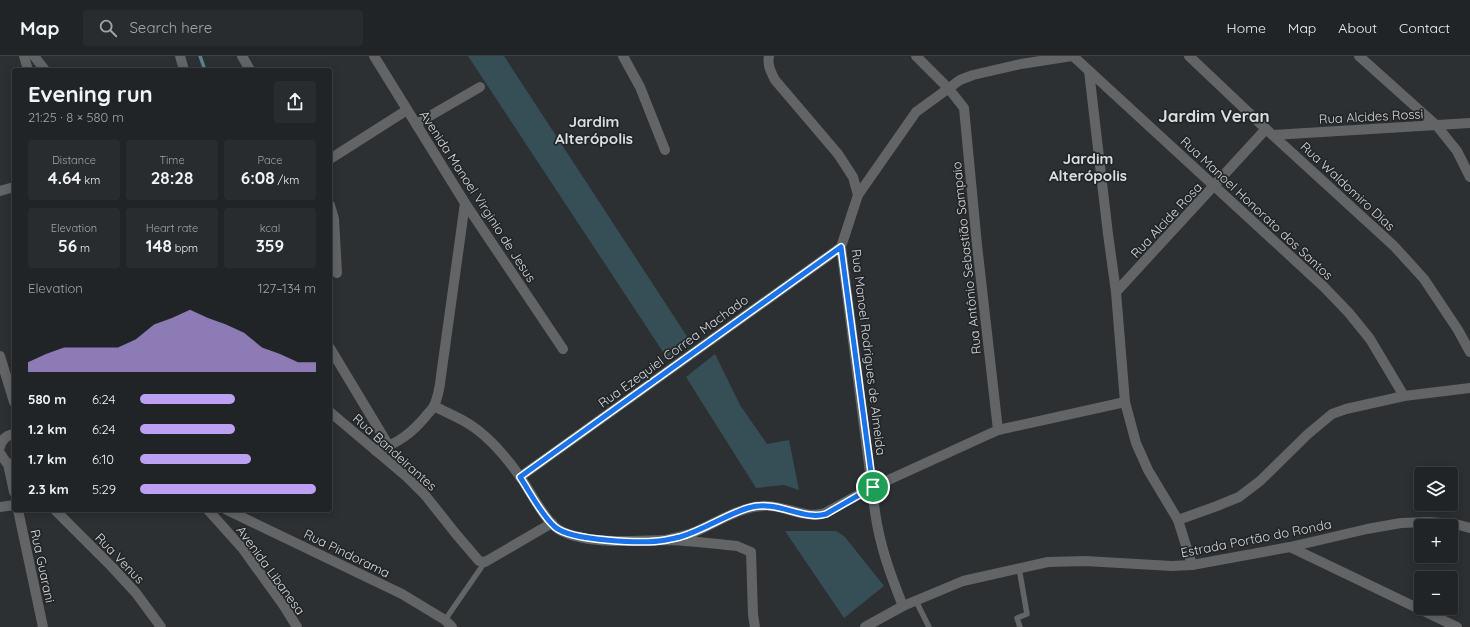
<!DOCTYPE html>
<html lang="en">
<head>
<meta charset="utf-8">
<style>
	body { margin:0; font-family:Quicksand,sans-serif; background:#292c2e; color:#f1f3f6; height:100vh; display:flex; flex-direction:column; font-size:15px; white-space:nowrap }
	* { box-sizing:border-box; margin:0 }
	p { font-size:13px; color:#a2a4a7 }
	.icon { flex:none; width:22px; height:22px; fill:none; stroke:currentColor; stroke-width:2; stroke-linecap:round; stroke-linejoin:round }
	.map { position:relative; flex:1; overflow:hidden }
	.panel { position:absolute; left:12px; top:12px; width:320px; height:444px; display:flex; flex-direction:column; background:#212426; border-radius:4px; box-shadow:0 2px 10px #0003,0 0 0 1px #3e4143 }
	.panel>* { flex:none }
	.tools { position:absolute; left:1414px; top:411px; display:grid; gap:8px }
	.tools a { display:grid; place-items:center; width:44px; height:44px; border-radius:4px; background:#212426; box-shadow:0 2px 10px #0003,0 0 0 1px #3e4143; font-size:20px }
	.pin { position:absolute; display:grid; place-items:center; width:34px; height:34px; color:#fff; margin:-17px; border:2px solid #fff; border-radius:50%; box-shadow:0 1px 4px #0007 }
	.round { display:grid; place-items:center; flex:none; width:42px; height:42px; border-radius:4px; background:#292c2e }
	.head { display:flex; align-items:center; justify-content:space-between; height:68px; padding:0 16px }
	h1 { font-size:22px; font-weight:700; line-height:30px }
	.figures { display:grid; grid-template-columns:repeat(3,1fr); gap:6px; height:68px; padding:4px 16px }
	.figures div { display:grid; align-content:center; border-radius:4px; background:#292c2e; text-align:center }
	.figures b { font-size:17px; font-weight:700 }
	.figures small { font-size:11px; font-weight:400 }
	.figures p { font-size:11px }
	.chart { height:112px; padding:8px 16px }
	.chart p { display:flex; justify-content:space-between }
	.chart svg { width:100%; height:72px; margin-top:4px; fill:#bca0f2; opacity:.7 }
	ul { padding:0 16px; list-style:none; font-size:13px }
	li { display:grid; grid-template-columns:64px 48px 1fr; align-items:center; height:30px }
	li i { height:10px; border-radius:5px; background:#bca0f2 }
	header { display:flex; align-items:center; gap:24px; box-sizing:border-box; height:56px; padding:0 20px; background:#212426; border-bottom:1px solid #3e4143 }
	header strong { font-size:19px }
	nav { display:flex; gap:22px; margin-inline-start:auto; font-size:14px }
	.search { width:280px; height:36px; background:#292c2e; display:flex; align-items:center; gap:10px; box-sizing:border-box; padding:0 14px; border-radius:4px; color:#a2a4a7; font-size:15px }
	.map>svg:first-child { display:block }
	.green { fill:#364e56 }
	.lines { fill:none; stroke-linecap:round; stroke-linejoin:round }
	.stream { stroke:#5b818e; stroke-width:3.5 }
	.lane { stroke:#626465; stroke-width:5.5 }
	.street { stroke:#626465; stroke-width:10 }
	.route-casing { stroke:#fff; stroke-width:8 }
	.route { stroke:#1a73e8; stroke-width:5 }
	.labels { text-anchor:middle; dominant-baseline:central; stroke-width:3.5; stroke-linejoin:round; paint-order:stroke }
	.street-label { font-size:13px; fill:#d6d9da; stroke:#232628 }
	.quarter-label { font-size:15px; font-weight:bold; fill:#d9dedf; stroke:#232628 }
	.district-label { font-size:17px; font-weight:bold; fill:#d9dedf; stroke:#232628 }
</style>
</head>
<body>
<header>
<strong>Map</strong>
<div class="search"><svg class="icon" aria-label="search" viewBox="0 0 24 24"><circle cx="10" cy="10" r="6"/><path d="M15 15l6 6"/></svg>Search here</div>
<nav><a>Home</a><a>Map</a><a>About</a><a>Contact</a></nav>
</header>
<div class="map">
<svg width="1470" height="571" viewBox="0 0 1470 571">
	<rect width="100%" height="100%" fill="#2c3032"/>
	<!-- green -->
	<g class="green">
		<path d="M468,0H504L690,285L667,302Z"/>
		<path d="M715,298L740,349L767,388L789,384L799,434L784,429L756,432L686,321Z"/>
		<path d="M785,475H836L845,481L884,530L844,562Z"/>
	</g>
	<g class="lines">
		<!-- stream -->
		<path class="stream" d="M200,0L205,14"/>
		<!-- lane -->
		<g class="lane">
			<path d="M1019,512L1027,558L1017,562L1020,571"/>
			<path d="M916,545L929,571"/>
			<path d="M445,564L485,506"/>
		</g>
		<!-- street -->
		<g class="street">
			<path d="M24,0L28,14"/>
			<path d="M34,0L45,14"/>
			<path d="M180,0L184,14"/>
			<path d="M242,0L250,14"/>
			<path d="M374,0L465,147L563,293"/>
			<path d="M623,0L640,31L665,94"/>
			<path d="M769,0C767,9 771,16 775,24L838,98L853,121L858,139"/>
			<path d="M916,0L949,33L964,52L977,189L998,374"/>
			<path d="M1073,0L1324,231L1349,257L1370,283L1404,340"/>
			<path d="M1189,0L1266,73L1394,190L1424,223L1458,274L1470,296"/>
			<path d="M1359,0L1437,70L1457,95L1470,121"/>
			<path d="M1089,15L1108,178L1116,236L1125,346L1136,387L1148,414L1178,464L1192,509"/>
			<path d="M416,68L480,31"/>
			<path d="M1273,79L1470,67"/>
			<path d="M330,103L407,54"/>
			<path d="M0,135L14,131"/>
			<path d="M330,149L334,163L337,217"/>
			<path d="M1116,236L1266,73"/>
			<path d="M330,292L389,390"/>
			<path d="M0,300L14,346"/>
			<path d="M434,350C445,356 458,361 469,368C490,381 507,402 521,422C530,435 545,465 558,473C583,489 635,485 665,484C689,484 713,488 737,490L751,496L753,559L755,571"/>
			<path d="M330,356L407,421L425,439L456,478L479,505L485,506L552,467"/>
			<path d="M0,391C2,383 7,379 14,378"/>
			<path d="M376,395C398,387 411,378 426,360C428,357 432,354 434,350C438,341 440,330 441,320L465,147"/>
			<path d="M0,397L6,406L14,410"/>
			<path d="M8,408L14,436"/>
			<path d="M520,421L841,191"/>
			<path d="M0,451L14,449"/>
			<path d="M18,454L43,571"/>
			<path d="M55,454L112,511L136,537L161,571"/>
			<path d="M208,454L243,493L284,550L297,571"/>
			<path d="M227,454L402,538L445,564L452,571"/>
			<path d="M1178,464L1217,450L1239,441L1260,425L1308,378L1332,358L1346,353L1404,340L1470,332"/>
			<path d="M665,484C675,482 685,480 695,476C716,467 739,451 763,450C784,448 805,464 825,457L873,431L998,374L1125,346"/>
			<path d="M1290,491L1457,571"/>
			<path d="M903,550C890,518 880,490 875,456L841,191L858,139L916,56L960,24L973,19L1021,8L1072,0"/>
			<path d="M865,571L903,550L963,525L1048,506L1085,505L1172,510L1192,509L1290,491L1367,473L1401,467L1429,466L1455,468L1470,472"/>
		</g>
	</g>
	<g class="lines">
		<!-- route casing -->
		<g class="route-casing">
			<path id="route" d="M841,191L873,431L826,458C802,465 777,443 748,452C725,459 704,474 680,481C676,482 671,483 666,484C645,488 571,485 555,471C542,460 530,436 520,421Z"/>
		</g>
		<!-- route -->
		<use href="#route" class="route"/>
	</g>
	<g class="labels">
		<!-- street labels -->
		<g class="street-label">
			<text transform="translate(1371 60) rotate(-3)">Rua Alcides Rossi</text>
			<text transform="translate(1348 130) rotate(43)">Rua Waldomiro Dias</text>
			<text transform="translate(478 140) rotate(57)">Avenida Manoel Virginio de Jesus</text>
			<text transform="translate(1257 152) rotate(43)">Rua Manoel Honorato dos Santos</text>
			<text transform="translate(1166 164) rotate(-47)">Rua Alcide Rosa</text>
			<text transform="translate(966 202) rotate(-96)">Rua Antônio Sebastião Sampaio</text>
			<text transform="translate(673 295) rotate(-36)">Rua Ezequiel Correa Machado</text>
			<text transform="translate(869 296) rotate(83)">Rua Manoel Rodrigues de Almeida</text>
			<text transform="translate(395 396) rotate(42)">Rua Bandeirantes</text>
			<text transform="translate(1256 482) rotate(-11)">Estrada Portão do Ronda</text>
			<text transform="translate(347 497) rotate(26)">Rua Pindorama</text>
			<text transform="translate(120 502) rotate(46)">Rua Venus</text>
			<text transform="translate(43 510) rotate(78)">Rua Guarani</text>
			<text transform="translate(271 514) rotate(54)">Avenida Libanesa</text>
		</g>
		<!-- quarter labels -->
		<g class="quarter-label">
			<text x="594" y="65">Jardim<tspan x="594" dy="17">Alterópolis</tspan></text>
			<text x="1088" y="102">Jardim<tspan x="1088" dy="17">Alterópolis</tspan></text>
		</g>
		<!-- district labels -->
		<g class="district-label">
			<text x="1214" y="59">Jardim Veran</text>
		</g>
	</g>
</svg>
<div class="tools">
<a><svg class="icon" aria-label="layers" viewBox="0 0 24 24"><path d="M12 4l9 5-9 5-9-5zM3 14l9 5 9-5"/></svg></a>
<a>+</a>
<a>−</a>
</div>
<div class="pin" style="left:873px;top:431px;background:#1e9e55"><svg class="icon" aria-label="arrive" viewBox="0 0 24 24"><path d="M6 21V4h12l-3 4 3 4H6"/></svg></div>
<section class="panel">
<div class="head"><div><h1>Evening run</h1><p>21:25 · 8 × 580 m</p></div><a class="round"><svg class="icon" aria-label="share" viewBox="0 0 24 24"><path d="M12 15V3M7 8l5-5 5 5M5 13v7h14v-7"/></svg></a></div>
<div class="figures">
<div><p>Distance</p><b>4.64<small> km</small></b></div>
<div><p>Time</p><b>28:28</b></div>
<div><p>Pace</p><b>6:08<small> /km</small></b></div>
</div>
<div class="figures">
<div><p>Elevation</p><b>56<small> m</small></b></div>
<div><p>Heart rate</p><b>148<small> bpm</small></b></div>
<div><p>kcal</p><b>359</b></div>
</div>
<div class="chart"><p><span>Elevation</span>127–134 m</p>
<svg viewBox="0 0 160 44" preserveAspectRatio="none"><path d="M0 44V38L10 33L20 29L30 29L40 29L50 29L60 24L70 15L80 11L90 6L100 11L110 15L120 20L130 29L140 33L150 38L160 38V44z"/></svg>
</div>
<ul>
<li><b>580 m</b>6:24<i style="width:54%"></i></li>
<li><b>1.2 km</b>6:24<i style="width:54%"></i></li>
<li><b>1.7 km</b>6:10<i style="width:63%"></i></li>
<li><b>2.3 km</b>5:29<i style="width:100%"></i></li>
</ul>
</section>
</div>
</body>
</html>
